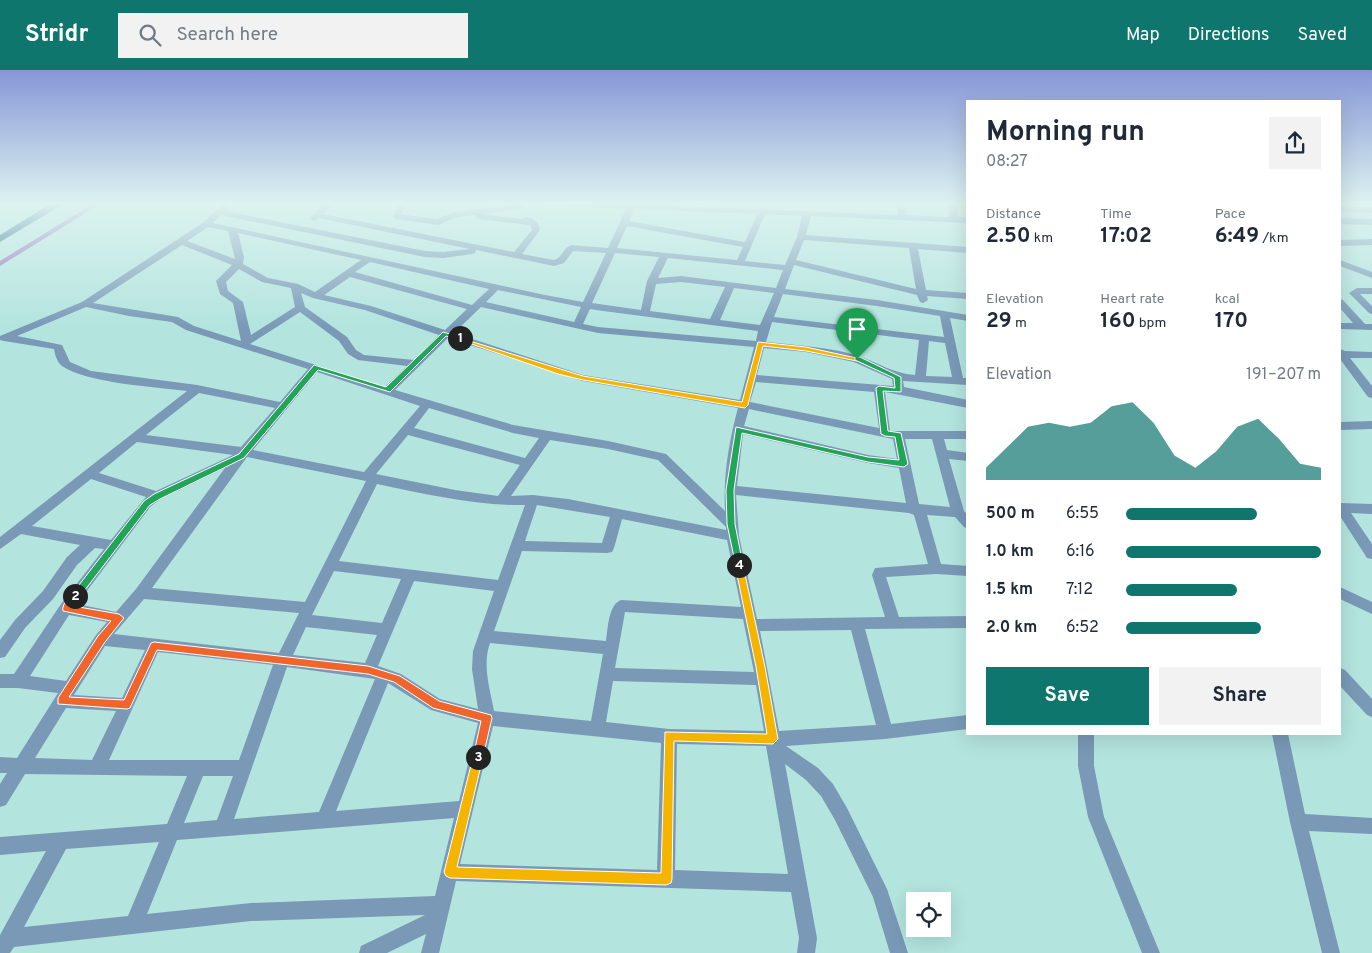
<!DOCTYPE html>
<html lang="en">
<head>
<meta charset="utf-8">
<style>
	body { margin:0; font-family:Overpass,sans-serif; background:#f2f2f3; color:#1f2937; height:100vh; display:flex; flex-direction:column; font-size:19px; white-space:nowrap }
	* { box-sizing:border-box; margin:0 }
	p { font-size:16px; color:#747a83 }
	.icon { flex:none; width:28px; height:28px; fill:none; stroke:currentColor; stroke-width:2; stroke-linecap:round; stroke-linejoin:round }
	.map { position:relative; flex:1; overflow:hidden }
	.side { position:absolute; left:966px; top:30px; width:375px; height:635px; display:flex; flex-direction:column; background:#fff; border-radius:0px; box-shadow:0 5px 20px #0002 }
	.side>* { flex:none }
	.buttons { position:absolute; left:906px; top:822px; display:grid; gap:10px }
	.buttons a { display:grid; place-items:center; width:45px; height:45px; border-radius:0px; background:#fff; box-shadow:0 5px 20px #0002; font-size:25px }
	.pin { position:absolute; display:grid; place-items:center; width:42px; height:42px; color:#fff; margin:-51px -21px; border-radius:50% 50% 50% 0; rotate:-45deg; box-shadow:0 0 5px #0007 }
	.pin .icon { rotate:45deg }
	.km { position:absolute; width:25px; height:25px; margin:-12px; border-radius:50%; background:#222; color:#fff; font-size:14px; line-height:25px; text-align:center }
	.round { display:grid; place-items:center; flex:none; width:52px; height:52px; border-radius:0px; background:#f2f2f3 }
	.head { display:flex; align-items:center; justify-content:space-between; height:85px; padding:0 20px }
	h1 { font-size:28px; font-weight:700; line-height:38px }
	.metrics { display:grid; grid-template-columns:repeat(3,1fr); gap:8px; height:85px; padding:5px 20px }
	.metrics div { display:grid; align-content:center }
	.metrics b { font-size:21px; font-weight:700 }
	.metrics small { font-size:14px; font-weight:400 }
	.metrics p { font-size:14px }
	.chart { height:140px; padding:10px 20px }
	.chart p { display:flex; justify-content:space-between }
	.chart svg { width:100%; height:90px; margin-top:5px; fill:#0f766e; opacity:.7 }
	.cta { display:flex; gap:10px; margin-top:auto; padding:10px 20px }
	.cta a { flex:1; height:58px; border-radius:0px; background:#0f766e; color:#fff; font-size:20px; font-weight:700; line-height:58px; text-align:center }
	.cta a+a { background:#f2f2f3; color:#1f2937 }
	ul { padding:0 20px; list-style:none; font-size:16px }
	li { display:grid; grid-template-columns:80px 60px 1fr; align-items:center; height:38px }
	li i { height:12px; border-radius:6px; background:#0f766e }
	header { display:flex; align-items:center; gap:30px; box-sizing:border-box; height:70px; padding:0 25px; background:#0f766e; color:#fff }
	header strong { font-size:24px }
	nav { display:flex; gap:28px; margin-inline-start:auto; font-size:18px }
	.search { width:350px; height:45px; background:#f2f2f3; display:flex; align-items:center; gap:12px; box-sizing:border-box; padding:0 18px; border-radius:0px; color:#747a83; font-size:19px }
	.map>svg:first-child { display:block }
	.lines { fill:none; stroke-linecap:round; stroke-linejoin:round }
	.canal { fill:#946abb; fill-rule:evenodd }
	.minor { fill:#7999b7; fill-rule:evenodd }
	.highway { fill:#0b4e7e; fill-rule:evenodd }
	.split-1 { fill:#f5b400; stroke:#fff }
	.split-2 { fill:#22a559; stroke:#fff }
	.split-3 { fill:#f0652b; stroke:#fff }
	.split-4 { fill:#f5b400; stroke:#fff }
	.split-5 { fill:#22a559; stroke:#fff }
</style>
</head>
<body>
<header>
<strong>Stridr</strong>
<div class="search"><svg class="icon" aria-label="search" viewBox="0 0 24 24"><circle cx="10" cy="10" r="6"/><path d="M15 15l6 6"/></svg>Search here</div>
<nav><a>Map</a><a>Directions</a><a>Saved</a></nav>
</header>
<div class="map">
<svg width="1372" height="883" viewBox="0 0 1372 883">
	<rect width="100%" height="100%" fill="#b3e4de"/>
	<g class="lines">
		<!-- canal -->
		<path class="canal" d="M94,133H102L0,196V191Z"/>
		<!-- minor -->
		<g class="minor">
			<path d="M224,133H233L226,141L425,181L443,182L470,179L319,148L314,151L310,148L325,133H334L323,144L514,182L532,160L530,155L479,149L476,148V145L457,147L438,155L396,149L392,146L400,133H408L401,144L437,149L455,142L520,134L524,136L523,138L482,144L523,149L524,147C531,146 540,152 540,160L522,184L554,190C562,188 563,178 571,175L608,178L626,139L541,135L537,133H612L898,145L897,133H905L907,145L949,147L948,133H956L958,147H968V153L811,146L806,165L968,177V183L918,179L926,220L968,223V229L927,226L928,230L923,233L920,232L917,225L794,195L785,219L877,230L968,245V251L950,248L963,308H968V315L903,311L904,317L968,330V338L885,322L890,361H968V369H944L947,380L968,383V391L949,389L964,441L968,445V459L964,457L955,447L927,445L941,494L968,496V506L936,504L886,507L899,547L968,546V558L865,559L891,654L968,645V659L885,669L786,676L818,698L833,714L847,738L887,819L908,883H890L873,827L835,750L821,726L806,710L785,694L817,868L815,883H797L799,868L791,822L456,811L439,883H421L426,864L387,883H359L361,876L425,845L251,851L14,877L10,883H0V865L46,781L0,785V767L167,754L187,706L25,704L6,735L0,737V714L7,703H0V687L17,688L58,623L18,618H0V604H14L61,534L104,479L95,478L77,495L53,529L25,558L5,587L0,588V570L15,550L43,521L67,487L80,475L21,464L0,479V467L187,321C156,317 86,313 62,296C57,292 55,285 54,279L4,271L0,270V266L82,232L204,152ZM634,139L757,144L745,172L629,151ZM765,144L802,146L797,167L785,195L745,191ZM221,145L425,187L443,188L472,184L475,183L476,180L554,196L564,193L573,181L606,183L583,232L545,225L213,153ZM627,156L743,177L737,190L617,178ZM208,157L228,161L235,189L187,171ZM238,163L361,190L315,222L298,214L268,208L243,194L244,187ZM804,170L909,178L916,219L796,190ZM182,175L232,195L216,211L220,224L233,233L241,271L194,256L178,247L93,233ZM615,183L659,187L647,211L641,240L592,233ZM668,188L783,200L776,218L681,206L658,208ZM370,192L489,219L472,235L355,202ZM239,199L262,212L291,218L295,237L251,265L243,232L228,221L226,212ZM350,207L467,239L445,260L371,236L324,225ZM681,212L725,217L710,249L650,241L656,214ZM734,218L774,223L760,255L720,250ZM498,220L581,237L574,252L486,232ZM301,223L313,228L365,240L439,265L414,290L364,285L356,280L347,267L305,237ZM783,224L877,236L940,246L944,267L774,247ZM86,237L129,246L172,252L186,260L308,299L280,332L197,315L91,301L70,292L62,275L17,266ZM481,237L598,263L754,277L740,330L583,305L454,263ZM590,239L603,241L758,261L756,271L598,257L583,254ZM300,242L339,271L348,284L358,290L407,296L385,317L250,274ZM772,252L919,270L915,305C892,303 881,294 861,287C833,277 795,275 766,272ZM448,268L583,311L738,338C729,371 723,406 725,441L666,384L608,371L513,355L395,320ZM929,271L945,273L952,307L926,306ZM764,278L806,282L854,292L892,309L893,316L757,305ZM317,302L420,336L364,402L253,380ZM756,312L874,322L879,358L750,332ZM199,323L275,338L241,377L146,365ZM429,338L513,363L539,368L525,388L414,358ZM749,339L893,369L897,389L868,385L744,356ZM743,364L868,393L899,398L906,433L737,416ZM408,365L520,395L498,426L455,420L376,404ZM905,369H932L950,437L919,434ZM550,370L608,379L658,390L726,457V460L568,429L533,425L511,426ZM137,372L233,385L156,421L99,403ZM247,387L366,411L305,532L152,518ZM225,398L136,519L116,542L77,534L151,436L161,429ZM91,409L146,427L111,470L32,456ZM377,414C426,424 475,436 525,435L498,510L339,491ZM736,425L909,443L914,445L928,494L875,498L872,505L885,547L757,549L739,466ZM537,435L610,447L602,473L525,471ZM622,449L727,470L741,537L621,530C608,535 608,559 606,571L494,561L522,481L607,483L612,482L614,478ZM334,501L401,509L382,553L312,545ZM414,511L494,521L473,581L472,599L478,639L440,629L401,604L378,596ZM144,529L299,543L279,583L114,564ZM625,542L743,549L754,602L615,598ZM69,545L107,552L96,565L66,611L30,606ZM306,557L377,565L365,593L293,585ZM851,560L876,655L779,661L760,561ZM490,573L603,584L591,651L494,641C490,619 482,595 490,573ZM105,576L145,580L122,628L74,625ZM158,582L273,595L239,690H109ZM287,597L375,609L319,742L234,749ZM613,611L756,615L764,661L669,659L606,652ZM388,613L431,640L478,653L459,731L336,741ZM66,638L116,641L92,690L35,688ZM493,656L661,673L657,800L460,794ZM677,674L766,676L788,804L675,800ZM203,706H233L217,750L184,753ZM454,748L435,826L251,833L147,844L177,770ZM159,772L128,846L24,857L66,779Z"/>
			<path d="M1340,137H1372V143L1340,141Z"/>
			<path d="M1340,148L1372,149V155L1340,154Z"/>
			<path d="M1372,169V175L1340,176V170Z"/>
			<path d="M1340,190L1372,202V208L1340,196Z"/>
			<path d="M1357,218H1372V224H1360L1372,236V244L1369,243L1349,223Z"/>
			<path d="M1340,229L1343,230L1365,254H1372V260L1340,259V253H1353L1340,238Z"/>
			<path d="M1340,279L1345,281L1372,282V288H1350L1372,316V328L1368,327L1340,289Z"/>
			<path d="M1372,351V359L1340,360V352Z"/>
			<path d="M1340,433L1372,434V444L1351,443L1372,474V489L1367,488L1340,446Z"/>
			<path d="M1340,517L1372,532V544L1340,529Z"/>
			<path d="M1340,598L1345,600L1372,629V647L1367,645L1340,616Z"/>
			<path d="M1078,664H1094V696L1104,747L1160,883H1142L1088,747L1078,696Z"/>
			<path d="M1272,664H1288L1305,744L1372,748V764L1309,761L1340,883H1322L1290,752Z"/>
		</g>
		<!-- highway -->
		<path class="highway" d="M52,133H65L0,172V165Z"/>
	</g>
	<!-- sky -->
	<linearGradient id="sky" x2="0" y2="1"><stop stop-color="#8696d6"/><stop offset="0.52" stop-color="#ddf3f0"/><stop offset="1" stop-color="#ddf3f0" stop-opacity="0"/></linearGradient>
	<rect width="1372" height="257" fill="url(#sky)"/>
	<!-- split-1 -->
	<path class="split-1" d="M457,267L583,306L742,332L758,272L806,277L861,289L857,291L806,281L763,276L748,335L745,338L583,310L558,304L457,269Z"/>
	<!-- split-2 -->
	<path class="split-2" d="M443,262L463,268L460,270L446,266L390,322L318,300L244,388L160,429L150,435L78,529H72V524L144,431L154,424L239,384L314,295L386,317Z"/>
	<!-- split-3 -->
	<path class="split-3" d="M75,523L80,526L73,536L119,544L124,548L105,572L69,627L124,630L151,573L154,572L368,596L400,606L439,631L491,645L492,648L483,687L478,692L473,687L481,651L433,638L394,612L368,604L157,580L130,638L127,639L58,634V628L98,566L111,551L63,541C61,535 70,525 75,523Z"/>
	<!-- split-4 -->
	<path class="split-4" d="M739,491L743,495L765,597L778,669L773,674L674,671L672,809L671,813L666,815L450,808L446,806L444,802L473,687L478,682L483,687L457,797L661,803L665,662L767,664L756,597L735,495Z"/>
	<!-- split-5 -->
	<path class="split-5" d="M855,287H860L901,307V322L883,321L888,361L901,363L908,394L904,397L868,392L742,363L734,420L735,454L743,495L742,497H736L727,454L726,420L736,357L868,387L899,390L895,367L885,366L881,364L876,318L879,316L895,318L894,308L855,290Z"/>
</svg>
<div class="buttons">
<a><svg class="icon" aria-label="locate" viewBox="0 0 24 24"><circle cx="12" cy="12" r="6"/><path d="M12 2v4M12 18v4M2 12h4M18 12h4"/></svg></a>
</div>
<div class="pin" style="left:857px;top:289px;background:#1e9e55"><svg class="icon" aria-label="arrive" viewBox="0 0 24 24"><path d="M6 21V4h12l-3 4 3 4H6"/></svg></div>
<b class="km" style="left:460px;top:268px">1</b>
<b class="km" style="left:75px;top:526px">2</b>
<b class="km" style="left:478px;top:687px">3</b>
<b class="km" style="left:739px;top:495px">4</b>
<section class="side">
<div class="head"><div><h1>Morning run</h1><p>08:27</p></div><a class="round"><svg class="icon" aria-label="share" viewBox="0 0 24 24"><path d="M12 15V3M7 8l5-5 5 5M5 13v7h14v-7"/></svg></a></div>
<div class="metrics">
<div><p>Distance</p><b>2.50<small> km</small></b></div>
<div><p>Time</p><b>17:02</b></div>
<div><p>Pace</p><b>6:49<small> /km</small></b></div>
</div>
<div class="metrics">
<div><p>Elevation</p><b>29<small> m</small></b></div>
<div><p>Heart rate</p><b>160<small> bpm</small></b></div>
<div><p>kcal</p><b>170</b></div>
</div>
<div class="chart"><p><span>Elevation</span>191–207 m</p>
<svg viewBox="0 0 160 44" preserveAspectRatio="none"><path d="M0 44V38L10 28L20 18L30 16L40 18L50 16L60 8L70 6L80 16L90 32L100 38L110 30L120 18L130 14L140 24L150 36L160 38V44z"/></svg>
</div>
<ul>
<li><b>500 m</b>6:55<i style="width:67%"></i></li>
<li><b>1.0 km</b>6:16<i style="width:100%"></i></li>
<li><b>1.5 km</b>7:12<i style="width:57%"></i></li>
<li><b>2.0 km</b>6:52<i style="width:69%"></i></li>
</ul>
<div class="cta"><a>Save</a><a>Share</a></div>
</section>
</div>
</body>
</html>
